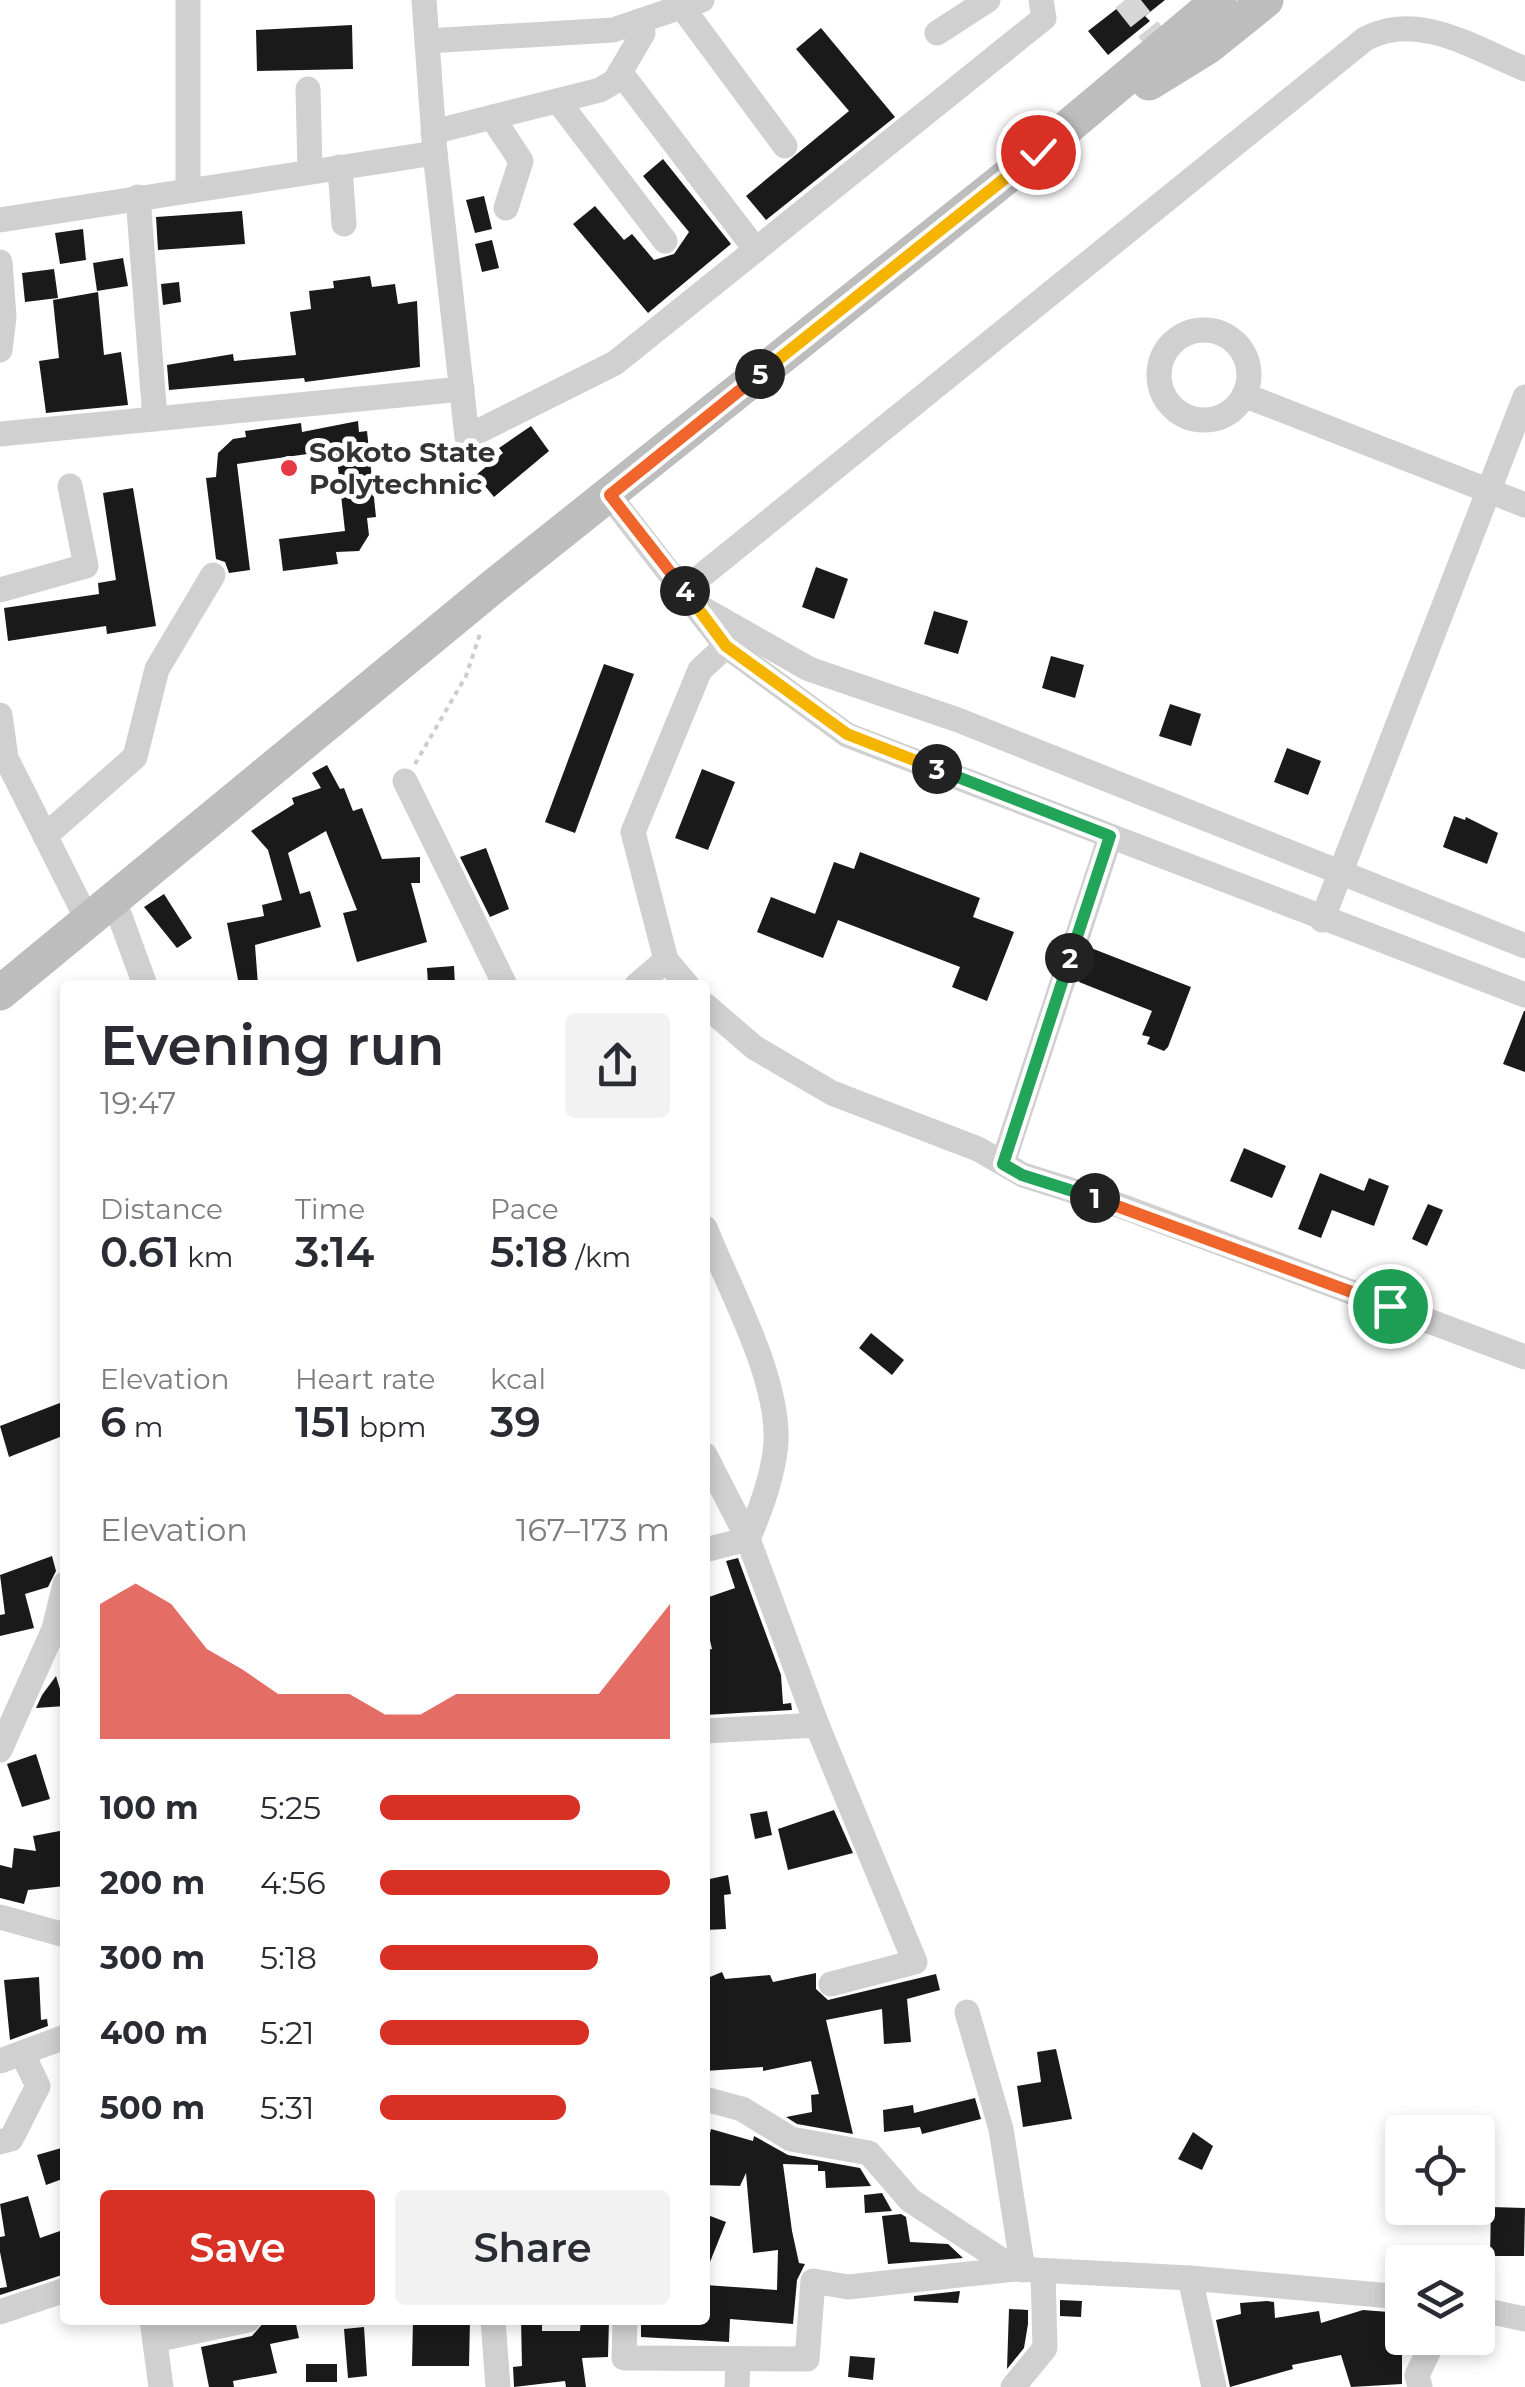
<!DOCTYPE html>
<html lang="en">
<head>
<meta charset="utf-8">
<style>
	body { margin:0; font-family:Montserrat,sans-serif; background:#f2f2f3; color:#2b2b33; height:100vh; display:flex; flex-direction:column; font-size:38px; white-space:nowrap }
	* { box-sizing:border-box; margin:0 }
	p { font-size:32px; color:#7c7c81 }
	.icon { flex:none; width:55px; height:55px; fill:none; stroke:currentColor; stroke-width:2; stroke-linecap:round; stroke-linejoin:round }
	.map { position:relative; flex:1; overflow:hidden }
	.panel { position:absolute; left:60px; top:980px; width:650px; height:1345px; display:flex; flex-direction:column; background:#fff; border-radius:10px; box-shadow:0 5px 15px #0003 }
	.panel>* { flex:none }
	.controls { position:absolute; left:1385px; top:2115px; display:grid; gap:20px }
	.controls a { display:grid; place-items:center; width:110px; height:110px; border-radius:10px; background:#fff; box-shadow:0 5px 15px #0003; font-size:50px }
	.pin { position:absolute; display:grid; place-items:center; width:85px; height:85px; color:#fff; margin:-42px; border:5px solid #fff; border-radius:50%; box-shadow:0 2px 10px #0007 }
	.km { position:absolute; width:50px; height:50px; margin:-25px; border-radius:50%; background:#222; color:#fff; font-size:28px; line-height:50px; text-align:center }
	.round { display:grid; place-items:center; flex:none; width:105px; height:105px; border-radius:10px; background:#f2f2f3 }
	.summary { display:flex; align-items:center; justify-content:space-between; height:170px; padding:0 40px }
	h1 { font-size:55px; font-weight:600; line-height:75px }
	.metrics { display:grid; grid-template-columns:repeat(3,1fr); gap:15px; height:170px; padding:10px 40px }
	.metrics div { display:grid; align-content:center }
	.metrics b { font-size:42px; font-weight:600 }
	.metrics small { font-size:28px; font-weight:400 }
	.metrics p { font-size:28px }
	.chart { height:280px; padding:20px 40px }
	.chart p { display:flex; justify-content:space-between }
	.chart svg { width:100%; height:180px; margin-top:10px; fill:#d93025; opacity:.7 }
	.primary-button { display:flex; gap:20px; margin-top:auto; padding:20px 40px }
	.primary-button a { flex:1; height:115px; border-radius:10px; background:#d93025; color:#fff; font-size:40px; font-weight:600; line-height:115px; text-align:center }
	.primary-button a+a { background:#f2f2f3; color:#2b2b33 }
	ul { padding:0 40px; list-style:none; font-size:32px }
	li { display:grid; grid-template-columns:160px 120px 1fr; align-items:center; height:75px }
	li i { height:25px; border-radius:12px; background:#d93025 }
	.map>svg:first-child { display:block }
	.building { fill:#1a1a1a }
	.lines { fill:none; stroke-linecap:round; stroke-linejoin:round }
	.street-tunnel { stroke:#d6d6d6; stroke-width:25; stroke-dasharray:25 12; stroke-linecap:butt }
	.path { stroke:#cdcdcd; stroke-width:4; stroke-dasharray:5 5; stroke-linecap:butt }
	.street { stroke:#d0d0d0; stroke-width:25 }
	.secondary { stroke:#bdbdbd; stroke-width:35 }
	.split-1-casing { stroke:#fff; stroke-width:20 }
	.split-2-casing { stroke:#fff; stroke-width:20 }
	.split-3-casing { stroke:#fff; stroke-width:20 }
	.split-4-casing { stroke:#fff; stroke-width:20 }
	.split-5-casing { stroke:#fff; stroke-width:20 }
	.split-6-casing { stroke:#fff; stroke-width:20 }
	.split-1 { stroke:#f0652b; stroke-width:12 }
	.split-2 { stroke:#22a559; stroke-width:12 }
	.split-3 { stroke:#22a559; stroke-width:12 }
	.split-4 { stroke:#f5b400; stroke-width:12 }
	.split-5 { stroke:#f0652b; stroke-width:12 }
	.split-6 { stroke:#f5b400; stroke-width:12 }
	.poi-dot { fill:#e63946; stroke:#fff; stroke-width:4 }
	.labels { text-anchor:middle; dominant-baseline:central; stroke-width:10; stroke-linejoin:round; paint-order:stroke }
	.poi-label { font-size:28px; font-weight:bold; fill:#333; stroke:#fff; text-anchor:start }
</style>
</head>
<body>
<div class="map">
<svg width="1525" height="2387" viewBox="0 0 1525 2387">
	<rect width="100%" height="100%" fill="#fff"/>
	<!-- building -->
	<g class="building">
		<path d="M1128,0H1165L1145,16L1150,21L1108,55L1088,31Z"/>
		<path d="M352,25L353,69L257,71L256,30Z"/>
		<path d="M821,28L895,117L766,220L746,196L849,111L796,49Z"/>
		<path d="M663,159L731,244L648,313L573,224L595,206L624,240L632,234L654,260L674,254L689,232L643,176Z"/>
		<path d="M484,196L492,229L475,233L466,200Z"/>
		<path d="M242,211L245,244L158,250L156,217Z"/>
		<path d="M83,229L86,260L60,264L55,233Z"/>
		<path d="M492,240L499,268L482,272L475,244Z"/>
		<path d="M123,258L128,286L97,291L93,263Z"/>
		<path d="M54,269L58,298L25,302L22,273Z"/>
		<path d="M370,276L372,287L395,284L398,304L417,301L420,367L305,382L304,378L169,390L167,365L233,354L234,361L296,355L290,312L311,309L309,291L334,288L333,281Z"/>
		<path d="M179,282L181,302L163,305L161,284Z"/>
		<path d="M98,292L104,355L121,352L128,405L46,413L39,361L59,358L53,300Z"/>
		<path d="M358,421L359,432L367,431L376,517L367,518L369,535L359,551L336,552L338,564L283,571L279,539L345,531L336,450L237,464L250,570L229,573L225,562L216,559L206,478L216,477L218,453L233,439L246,437L245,431L301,423L302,432Z"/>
		<path d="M531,426L549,451L494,497L476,475L503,453L499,448Z"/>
		<path d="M133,488L156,626L107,634L106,626L8,641L4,608L99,594L98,583L116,580L103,493Z"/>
		<path d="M816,567L848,579L834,619L802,607Z"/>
		<path d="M934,611L968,621L958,654L924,644Z"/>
		<path d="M1051,656L1084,665L1075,698L1042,688Z"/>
		<path d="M604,664L634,674L575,833L545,822Z"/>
		<path d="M1170,704L1201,714L1191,746L1159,736Z"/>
		<path d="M1287,748L1321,761L1308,795L1274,782Z"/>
		<path d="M327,765L340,789L344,788L353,811L362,808L382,859L420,857V883H411L427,942L357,962L343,913L357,910L326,831L288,853L300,894L310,891L321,927L255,945L258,985H239L227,923L264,916L262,905L282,900L268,850L251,831L294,804L292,798L321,788L312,773Z"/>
		<path d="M702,769L735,782L708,850L675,838Z"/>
		<path d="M1454,816L1465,820L1466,817L1498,833L1487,864L1443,847Z"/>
		<path d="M486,848L509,909L490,917L460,857Z"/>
		<path d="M860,852L980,898L973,917L1014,932L987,1001L952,987L960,967L838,920L823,958L757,932L771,897L815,914L834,862L854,869Z"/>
		<path d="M164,894L192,938L177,948L144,907Z"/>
		<path d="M1091,948L1191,987L1168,1047L1164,1051L1147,1044L1150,1037L1142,1035L1152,1011L1079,982Z"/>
		<path d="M454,966L455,985H428L427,968Z"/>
		<path d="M1524,1011H1525V1072L1503,1064Z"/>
		<path d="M1244,1148L1286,1166L1272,1198L1230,1181Z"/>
		<path d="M1320,1173L1364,1191L1369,1178L1389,1186L1374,1226L1332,1210L1321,1238L1298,1229Z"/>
		<path d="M1428,1204L1443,1210L1427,1246L1412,1239Z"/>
		<path d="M871,1333L904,1360L892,1375L859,1348Z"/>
		<path d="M65,1401V1435L9,1457L0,1426Z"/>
		<path d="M52,1556L56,1571L48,1587L25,1594L34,1628L0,1636V1615L5,1614L0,1575Z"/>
		<path d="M738,1558L781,1675L783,1704L791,1703L792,1710L705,1715V1650L712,1649L705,1620V1613L710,1611L706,1598L735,1588L726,1561Z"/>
		<path d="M56,1676L65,1706L36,1708L42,1695Z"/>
		<path d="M36,1754L50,1799L22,1807L7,1764Z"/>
		<path d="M834,1810L853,1853L788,1870L778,1829Z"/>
		<path d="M767,1811L772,1835L755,1839L750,1814Z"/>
		<path d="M65,1830V1886L28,1890L24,1904L0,1898V1865L12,1868L14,1848L36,1851L33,1836Z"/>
		<path d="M728,1875L731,1894L724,1895L726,1929L705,1930V1880Z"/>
		<path d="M722,1972L725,1979L770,1975L773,1982L816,1973V1989L828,2000L936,1974L940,1990L907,1999L911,2042L884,2044L882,2009L826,2020L853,2134L797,2124L786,2117L812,2112L811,2095L819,2094L811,2061L763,2071V2067L705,2071V1979Z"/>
		<path d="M39,1977L41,2020L47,2019L48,2026L10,2040L4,1980Z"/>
		<path d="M1056,2049L1072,2119L1023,2127L1017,2086L1041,2082L1037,2052Z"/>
		<path d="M975,2098L981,2119L922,2134L920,2127L884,2132L883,2110L913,2105L914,2113Z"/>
		<path d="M711,2129L753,2141L754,2136L788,2155L860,2168L871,2186L826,2188L825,2171H818V2165L783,2164L792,2231L799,2263L805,2264L797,2280L793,2324L730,2319L729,2342L641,2337V2320L705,2322V2285L777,2290L778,2250L753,2253L746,2173L740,2186L705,2185V2153Z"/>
		<path d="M1193,2132L1213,2146L1202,2170L1178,2159Z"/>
		<path d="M65,2147V2178L46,2185L37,2155Z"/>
		<path d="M882,2193L892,2211L865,2213L864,2195Z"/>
		<path d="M28,2196L40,2238L60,2231L65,2274L0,2295V2288L7,2287L0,2252V2237L5,2236L0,2204Z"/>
		<path d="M1491,2207L1525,2208L1524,2256H1490Z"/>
		<path d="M705,2214L726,2222L706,2272H705Z"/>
		<path d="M901,2214L906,2217L910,2242L948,2244L963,2258L888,2264L882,2216Z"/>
		<path d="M960,2291L958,2303L914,2301V2296Z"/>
		<path d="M1060,2300L1082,2301L1081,2317L1060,2316Z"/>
		<path d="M1267,2301L1274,2302L1275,2318L1319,2311L1321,2323L1363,2310L1402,2313V2384L1351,2387L1341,2355L1292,2365L1293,2369L1230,2387L1216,2320L1241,2314L1240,2303Z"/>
		<path d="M1009,2309L1028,2310V2324L1024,2348L1007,2369Z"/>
		<path d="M272,2320H295L299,2338L270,2344L277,2373L233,2381L234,2387H209L201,2347L252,2336L264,2322Z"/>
		<path d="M413,2320H470L469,2366H412Z"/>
		<path d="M521,2320H542V2331H580L581,2320H609L608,2357L582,2358L586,2387H566L565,2381L514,2387L513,2367L522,2366Z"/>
		<path d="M364,2327L367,2376L348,2378L344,2329Z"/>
		<path d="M850,2356L875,2358L873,2380L848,2377Z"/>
		<rect x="306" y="2364" width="31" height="18"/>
	</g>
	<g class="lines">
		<!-- street-tunnel -->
		<path class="street-tunnel" d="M1125,0L1163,48"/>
		<!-- path -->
		<path class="path" d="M415,764L466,676L480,634"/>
		<!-- street -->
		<g class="street">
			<path d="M188,0V188"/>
			<path d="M424,0L435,153L467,437L615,363L1044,18L1041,0"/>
			<path d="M682,7L785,146"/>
			<path d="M937,33L988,0"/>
			<path d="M427,41L613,30L702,0"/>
			<path d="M620,72L756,250"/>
			<path d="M308,89L310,171"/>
			<path d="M558,101L665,241"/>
			<path d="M492,117L521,161L506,208"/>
			<path d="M433,132L600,90L615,81L643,33L639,21"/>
			<path d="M340,167L344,224"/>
			<path d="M138,197L155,419"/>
			<path d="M0,220L435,153"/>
			<path d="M0,262L4,317L0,350"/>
			<circle cx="1204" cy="375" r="45"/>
			<path d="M1244,395L1525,505"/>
			<path d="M0,434L462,389"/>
			<path d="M609,495L726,646L847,735L1525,995"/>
			<path d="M0,590L86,566L70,486"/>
			<path d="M684,590L1365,39C1417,10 1476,49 1525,69"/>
			<path d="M703,609L809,669L958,720L1525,946"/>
			<path d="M0,715L6,758L88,921"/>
			<path d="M405,781L505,985"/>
			<path d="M45,836L135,757L157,669L213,575"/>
			<path d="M114,900L145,985"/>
			<path d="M1322,920L1525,397"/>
			<path d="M637,985L666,960"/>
			<path d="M687,985L666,960L633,832L700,670L726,646"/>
			<path d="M705,1005L755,1048L832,1093L978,1149L1023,1175L1121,1206L1525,1357"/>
			<path d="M1003,1163L1110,837"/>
			<path d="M705,1228C729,1288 779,1377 776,1442C774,1474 761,1509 748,1539L705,1550"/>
			<path d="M705,1455L748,1539L817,1725L915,1962L831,1984"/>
			<path d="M705,1731L817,1725"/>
			<path d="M0,1750L54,1629L65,1584"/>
			<path d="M0,1917L65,1935"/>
			<path d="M967,2012L1001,2129L1023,2270"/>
			<path d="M0,2061L65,2037"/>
			<path d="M705,2099L742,2109L791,2139L869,2153L910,2200L1015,2269L1190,2278L1402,2297"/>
			<path d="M0,2142L11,2139L38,2086L22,2053"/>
			<path d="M1190,2278L1214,2387"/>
			<path d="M1478,2309L1525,2319"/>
			<path d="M0,2312L65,2290"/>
			<path d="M152,2320L161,2387"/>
			<path d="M493,2320L498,2387"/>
			<path d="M625,2320L624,2358L807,2359L813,2281L848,2287L1015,2269"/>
			<path d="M155,2340L248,2320"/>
			<path d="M737,2387L738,2359"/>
			<path d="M1013,2387L1045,2348L1043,2273"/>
			<path d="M1420,2387L1417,2375L1435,2338"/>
		</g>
		<!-- secondary -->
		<g class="secondary">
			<path d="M1149,83L1209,46L1266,0"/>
			<path d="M0,993L495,585L1038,152L1219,0"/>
		</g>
	</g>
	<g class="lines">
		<!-- split-1 casing -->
		<g class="split-1-casing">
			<path id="split-1" d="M1095,1198L1390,1306"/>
		</g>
		<!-- split-2 casing -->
		<g class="split-2-casing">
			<path id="split-2" d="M1070,958L1003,1164L1022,1175L1095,1198"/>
		</g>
		<!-- split-3 casing -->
		<g class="split-3-casing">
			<path id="split-3" d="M937,769L1110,836L1070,958"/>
		</g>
		<!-- split-4 casing -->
		<g class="split-4-casing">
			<path id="split-4" d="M685,591L726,646L847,734L937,769"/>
		</g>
		<!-- split-5 casing -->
		<g class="split-5-casing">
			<path id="split-5" d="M685,591L610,495L760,374"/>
		</g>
		<!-- split-6 casing -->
		<g class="split-6-casing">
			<path id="split-6" d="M760,374L1038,152"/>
		</g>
		<!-- split-1 -->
		<use href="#split-1" class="split-1"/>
		<!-- split-2 -->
		<use href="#split-2" class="split-2"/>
		<!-- split-3 -->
		<use href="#split-3" class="split-3"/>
		<!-- split-4 -->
		<use href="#split-4" class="split-4"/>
		<!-- split-5 -->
		<use href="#split-5" class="split-5"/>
		<!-- split-6 -->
		<use href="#split-6" class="split-6"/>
	</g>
	<!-- markers -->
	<circle class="poi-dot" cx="289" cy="468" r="10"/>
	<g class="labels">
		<!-- poi labels -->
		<g class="poi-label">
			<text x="309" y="452">Sokoto State<tspan x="309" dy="32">Polytechnic</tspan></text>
		</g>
	</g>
</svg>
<div class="controls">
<a><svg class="icon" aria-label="locate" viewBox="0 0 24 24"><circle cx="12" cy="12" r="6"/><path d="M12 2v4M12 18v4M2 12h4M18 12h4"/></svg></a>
<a><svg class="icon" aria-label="layers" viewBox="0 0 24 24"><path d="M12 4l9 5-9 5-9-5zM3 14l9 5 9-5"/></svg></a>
</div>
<div class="pin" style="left:1390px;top:1306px;background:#1e9e55"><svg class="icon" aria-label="arrive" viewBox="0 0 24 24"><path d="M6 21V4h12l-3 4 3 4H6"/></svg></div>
<div class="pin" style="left:1038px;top:152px;background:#d93025"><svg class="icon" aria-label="check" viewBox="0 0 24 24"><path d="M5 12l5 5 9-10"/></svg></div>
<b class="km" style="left:1095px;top:1198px">1</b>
<b class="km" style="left:1070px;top:958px">2</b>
<b class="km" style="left:937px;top:769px">3</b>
<b class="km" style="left:685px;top:591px">4</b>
<b class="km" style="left:760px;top:374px">5</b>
<section class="panel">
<div class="summary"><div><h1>Evening run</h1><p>19:47</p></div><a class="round"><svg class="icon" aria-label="share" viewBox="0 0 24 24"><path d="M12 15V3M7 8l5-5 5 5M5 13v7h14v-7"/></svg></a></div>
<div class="metrics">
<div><p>Distance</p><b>0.61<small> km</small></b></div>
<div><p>Time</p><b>3:14</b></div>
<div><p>Pace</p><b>5:18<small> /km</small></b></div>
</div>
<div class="metrics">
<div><p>Elevation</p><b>6<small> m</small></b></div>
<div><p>Heart rate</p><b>151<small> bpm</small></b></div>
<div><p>kcal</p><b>39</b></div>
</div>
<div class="chart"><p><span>Elevation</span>167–173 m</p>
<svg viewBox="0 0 160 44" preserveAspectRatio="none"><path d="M0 44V11L10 6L20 11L30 22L40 27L50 33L60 33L70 33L80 38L90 38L100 33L110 33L120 33L130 33L140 33L150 22L160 11V44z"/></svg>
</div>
<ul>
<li><b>100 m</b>5:25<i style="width:69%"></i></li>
<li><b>200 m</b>4:56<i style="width:100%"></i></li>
<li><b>300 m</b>5:18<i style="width:75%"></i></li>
<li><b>400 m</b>5:21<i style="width:72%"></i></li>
<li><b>500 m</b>5:31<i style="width:64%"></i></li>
</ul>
<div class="primary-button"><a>Save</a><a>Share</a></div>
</section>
</div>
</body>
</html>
